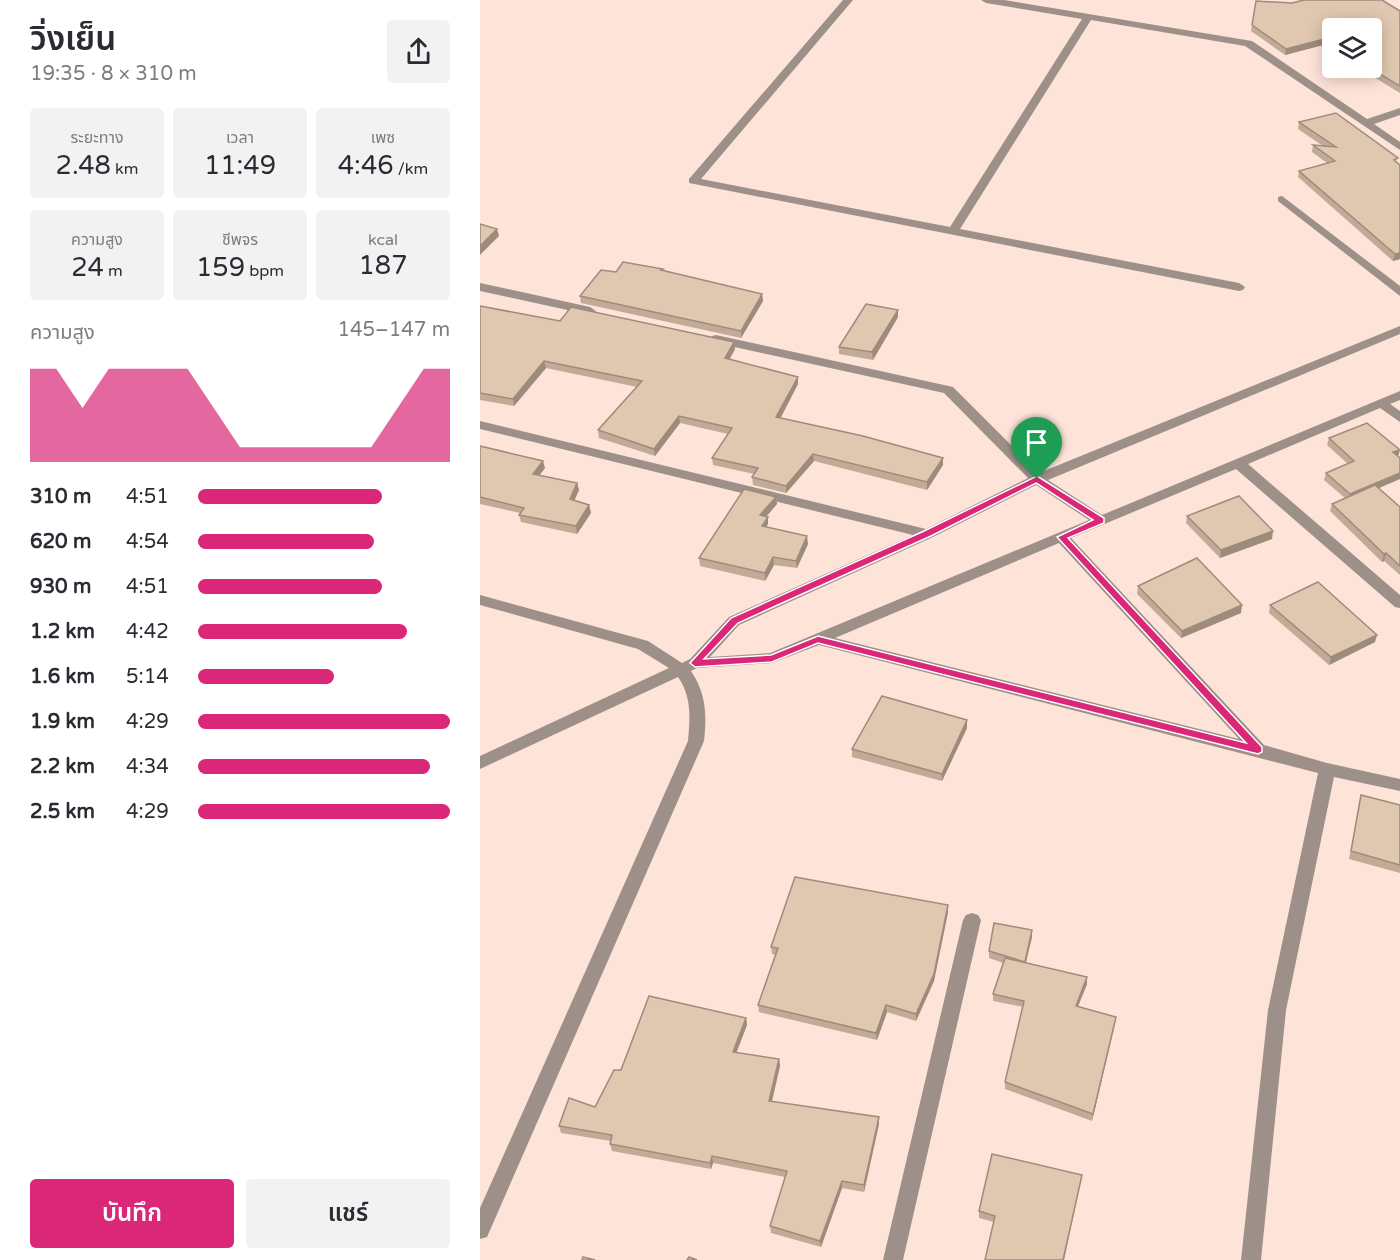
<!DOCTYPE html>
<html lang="th">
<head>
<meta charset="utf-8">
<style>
	body { margin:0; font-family:"Varela Round","Noto Sans Thai",sans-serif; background:#f2f2f3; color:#2b2b33; height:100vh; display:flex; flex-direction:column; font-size:22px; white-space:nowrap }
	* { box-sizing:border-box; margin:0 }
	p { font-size:20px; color:#7c7c81 }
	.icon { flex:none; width:33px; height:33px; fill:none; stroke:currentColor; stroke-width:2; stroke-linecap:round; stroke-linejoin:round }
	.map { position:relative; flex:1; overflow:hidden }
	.drawer { display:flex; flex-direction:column; background:#fff; width:480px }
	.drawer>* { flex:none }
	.tools { position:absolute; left:842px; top:18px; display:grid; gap:12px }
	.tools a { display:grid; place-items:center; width:60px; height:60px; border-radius:6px; background:#fff; box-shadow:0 3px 15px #0003; font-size:30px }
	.pin { position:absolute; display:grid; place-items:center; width:51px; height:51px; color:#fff; margin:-62px -26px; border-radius:50% 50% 50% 0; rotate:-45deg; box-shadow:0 0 6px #0007 }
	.pin .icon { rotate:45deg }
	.round { display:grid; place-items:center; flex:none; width:63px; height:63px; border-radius:6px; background:#f2f2f3 }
	.summary { display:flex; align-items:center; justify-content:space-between; height:102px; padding:0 30px }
	h1 { font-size:33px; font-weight:600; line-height:45px }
	.metrics { display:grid; grid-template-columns:repeat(3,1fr); gap:9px; height:102px; padding:6px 30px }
	.metrics div { display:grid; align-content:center; border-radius:6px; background:#f2f2f3; text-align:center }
	.metrics b { font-size:26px; font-weight:600 }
	.metrics small { font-size:16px; font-weight:400 }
	.metrics p { font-size:16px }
	.chart { height:168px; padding:12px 30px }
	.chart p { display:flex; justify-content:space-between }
	.chart svg { width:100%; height:108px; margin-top:6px; fill:#db2777; opacity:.7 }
	.primary-button { display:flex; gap:12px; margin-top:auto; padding:12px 30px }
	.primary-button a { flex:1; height:69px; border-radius:6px; background:#db2777; color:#fff; font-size:24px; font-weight:600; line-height:69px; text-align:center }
	.primary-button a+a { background:#f2f2f3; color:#2b2b33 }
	ul { padding:0 30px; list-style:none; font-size:20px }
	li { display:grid; grid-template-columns:96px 72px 1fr; align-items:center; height:45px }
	li i { height:15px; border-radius:8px; background:#db2777 }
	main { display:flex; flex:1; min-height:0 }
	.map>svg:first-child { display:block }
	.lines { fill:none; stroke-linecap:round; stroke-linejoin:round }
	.minor { fill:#9d9089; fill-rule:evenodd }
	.wall { fill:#c1ab97 }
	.shaded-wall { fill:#9d8b7b }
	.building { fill:#e0c7b0; stroke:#9d8b7b; stroke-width:1.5 }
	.route { fill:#db2777; stroke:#fff; stroke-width:1.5; fill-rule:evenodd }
</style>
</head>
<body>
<main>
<section class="drawer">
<div class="summary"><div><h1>วิ่งเย็น</h1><p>19:35 · 8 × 310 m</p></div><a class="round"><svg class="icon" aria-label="share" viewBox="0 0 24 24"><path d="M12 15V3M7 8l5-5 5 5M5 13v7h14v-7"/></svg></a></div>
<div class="metrics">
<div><p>ระยะทาง</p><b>2.48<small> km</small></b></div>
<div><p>เวลา</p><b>11:49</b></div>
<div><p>เพซ</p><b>4:46<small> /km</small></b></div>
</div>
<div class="metrics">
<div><p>ความสูง</p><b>24<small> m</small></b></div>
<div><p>ชีพจร</p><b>159<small> bpm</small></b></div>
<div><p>kcal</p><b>187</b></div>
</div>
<div class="chart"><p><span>ความสูง</span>145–147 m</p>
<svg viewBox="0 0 160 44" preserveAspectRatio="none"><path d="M0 44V6L10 6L20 22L30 6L40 6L50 6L60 6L70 22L80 38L90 38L100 38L110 38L120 38L130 38L140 22L150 6L160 6V44z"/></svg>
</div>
<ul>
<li><b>310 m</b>4:51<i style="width:73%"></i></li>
<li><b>620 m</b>4:54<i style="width:70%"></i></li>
<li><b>930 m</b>4:51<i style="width:73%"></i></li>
<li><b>1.2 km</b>4:42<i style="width:83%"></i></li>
<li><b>1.6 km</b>5:14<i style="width:54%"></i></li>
<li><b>1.9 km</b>4:29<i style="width:100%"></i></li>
<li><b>2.2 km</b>4:34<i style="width:92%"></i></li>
<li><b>2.5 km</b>4:29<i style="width:100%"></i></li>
</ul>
<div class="primary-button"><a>บันทึก</a><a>แชร์</a></div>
</section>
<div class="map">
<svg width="920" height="1260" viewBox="0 0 920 1260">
	<rect width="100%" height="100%" fill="#fee3d8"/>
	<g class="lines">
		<!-- minor -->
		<g class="minor">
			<path d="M363,0H373L221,179L470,227L602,19L506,3L501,0H524L772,41L887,119L920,108V115L894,124L920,142V150L765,46L611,20L480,229L759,283L765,287L763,290L759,291L209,183V179Z"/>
			<path d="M802,196L920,286V296L798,201V197Z"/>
			<path d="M0,283L110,307L116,311L110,315L0,291Z"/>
			<path d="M920,326V334L568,480L622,515L920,391V400L910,404L920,411V422L900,408L768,464L920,595V608L915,607L756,469L591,538L784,745L847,763L920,779V791L854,777L806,1010L781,1260H761L788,1010L838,773L339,645L292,663L217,668L211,671C226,693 227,715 224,741L7,1237L0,1239V1208L208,741C210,718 212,697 198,677L0,769V756L189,668L158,649L0,605V595L168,641L202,663L210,659L249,617L433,535L0,429V421L446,529L548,478L464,393L236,343L230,339L232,336L236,335L473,387L559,473ZM556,485L609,520L290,653L230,657L259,625L453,537ZM579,543L759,739L355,638Z"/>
			<path d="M492,913L498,915L501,920L423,1260H403L483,920L486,915Z"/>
		</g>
	</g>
	<!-- wall -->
	<g class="wall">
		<path d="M776,1L920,11V93L879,68H891L852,28V51L843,45L805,55L771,31Z"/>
		<path d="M819,122L917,163L920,259L913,261L818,177L819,171L847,163L832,152L833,145L843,146L818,129Z"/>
		<path d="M183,271L282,294L283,301L261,338L101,303L100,296Z"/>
		<path d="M0,306L80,321L255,349L250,359L318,384L300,418L463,465L447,490L334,461L306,493L273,485L272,477L274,474L233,465L232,458L248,434L200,423L175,456L119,438L118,430L157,387L66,368L34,406L0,400Z"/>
		<path d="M418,317L393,360L359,354V347Z"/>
		<path d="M887,423L899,488L920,507V575L904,561L902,562L850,511L852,504L865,498L844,480L846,473L868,464L847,445L849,438Z"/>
		<path d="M0,446L65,468L59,476L97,483L99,490L94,500L109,505L111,513L97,534L41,522L39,515L40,513L0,504Z"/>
		<path d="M296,497L297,504L286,516L288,517V524L286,527L328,544L317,568L294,565L285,581L220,566L219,558Z"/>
		<path d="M707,516L792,539L740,558L706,523Z"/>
		<path d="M658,586L761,613L701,638L657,594Z"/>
		<path d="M790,605L895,642L849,665L789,613Z"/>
		<path d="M487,728L462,781L372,757V749Z"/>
		<path d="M881,795L920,805V873L869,859Z"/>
		<path d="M468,912L454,981L436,1021L407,1012L397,1040L279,1012L278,1005L296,955L292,954L291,947Z"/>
		<path d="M552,937L546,963L607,977V984L598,1007L636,1017L612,1121L525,1089V1082L543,1007L513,1001V994L523,963L509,958V951Z"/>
		<path d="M266,1018L267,1025L256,1053L299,1059L300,1066L292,1102L399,1124L384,1192L362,1188L341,1247L291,1233L290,1226L305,1177L233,1163L231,1169L132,1151L130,1144L131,1141L81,1133L79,1126L115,1107L141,1070Z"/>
		<path d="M601,1181L514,1222L499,1218V1211Z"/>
	</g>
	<!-- shaded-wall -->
	<g class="shaded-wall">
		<path d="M844,39L843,45L805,55L806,49Z"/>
		<path d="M17,229L19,236L0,255V246Z"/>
		<path d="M920,253V259L913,261L915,254Z"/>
		<path d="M282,294L283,301L261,338V331Z"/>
		<path d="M418,310V317L393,360L392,352Z"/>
		<path d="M254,342L255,349L246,365L245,358Z"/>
		<path d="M64,361L66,368L34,406L33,399Z"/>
		<path d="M318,377V384L297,425L296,417Z"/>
		<path d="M199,416L200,423L175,456L174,449Z"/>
		<path d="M920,450L918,457L913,452Z"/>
		<path d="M333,454L334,461L306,493V486Z"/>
		<path d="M463,458V465L447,490V482Z"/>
		<path d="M63,461L65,468L54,482L53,474Z"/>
		<path d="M920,473V479L869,501L870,494Z"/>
		<path d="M97,483L99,490L92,506L90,499Z"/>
		<path d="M296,497L297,504L281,523L280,515Z"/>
		<path d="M109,505L111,513L97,534L96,526Z"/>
		<path d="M288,517V524L282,534V526Z"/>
		<path d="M793,531L792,539L740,558L741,550Z"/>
		<path d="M327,536L328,544L317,568L316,561Z"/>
		<path d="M906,553L904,561L902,562L904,554Z"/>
		<path d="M293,557L294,565L285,581V573Z"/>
		<path d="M762,605L761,613L701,638L702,631Z"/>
		<path d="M897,635L895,642L849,665L851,657Z"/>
		<path d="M487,720V728L462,781V774Z"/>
		<path d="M468,905V912L454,981L436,1021V1014Z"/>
		<path d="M552,930V937L544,969L545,962Z"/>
		<path d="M607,977V984L595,1013L596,1006Z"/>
		<path d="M406,1005L407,1012L397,1040L396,1033Z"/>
		<path d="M636,1017L635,1024L612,1121L613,1114Z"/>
		<path d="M266,1018L267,1025L254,1059L253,1052Z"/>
		<path d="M299,1059L300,1066L290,1108L289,1101Z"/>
		<path d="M399,1117V1124L384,1192V1185Z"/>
		<path d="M232,1156L233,1163L231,1169L230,1163Z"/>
		<path d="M602,1175L584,1260H583Z"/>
		<path d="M362,1181V1188L341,1247L340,1241Z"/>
	</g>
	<!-- building -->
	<g class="building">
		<path d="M824,0H902L920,11V86L890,68L891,28H852V44L844,39L806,49L772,25L776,1L812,3Z"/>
		<path d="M856,113L918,158L914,160L920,165V253L915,254L819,171L855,161L833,145L856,147L819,122Z"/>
		<path d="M0,224L17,229L0,246Z"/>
		<path d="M143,262L183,269L181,270L282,294L261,331L100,296L121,270L136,272Z"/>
		<path d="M386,304L418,310L392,352L359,347Z"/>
		<path d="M0,306L80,321L91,307L254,342L245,358L318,377L296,417L383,436L463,458L447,482L333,454L306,486L272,477L278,468L232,458L252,428L199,416L174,449L118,430L162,381L64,361L33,399L0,393Z"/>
		<path d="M887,423L920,450L913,452L920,458V473L870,494L846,473L874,461L849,438Z"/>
		<path d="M0,446L63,461L53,474L97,483L90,499L109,505L96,526L39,515L44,508L0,497Z"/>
		<path d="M895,485L920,507V566L906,553L904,554L852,504Z"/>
		<path d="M264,489L296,497L280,515L288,517L282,526L327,536L316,561L293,557L285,573L219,558Z"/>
		<path d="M759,496L793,531L741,550L707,516Z"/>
		<path d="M717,558L762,605L702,631L658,586Z"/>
		<path d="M838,582L897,635L851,657L790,605Z"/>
		<path d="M402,696L487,720L462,774L372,749Z"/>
		<path d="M881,795L920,805V865L871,851Z"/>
		<path d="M315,877L468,905L454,974L436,1014L406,1005L396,1033L278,1005L298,948L291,947Z"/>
		<path d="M514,923L552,930L545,962L509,951Z"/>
		<path d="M525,958L607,977L596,1006L636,1017L613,1114L525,1082L544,1001L513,994Z"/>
		<path d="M169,996L266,1018L253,1052L299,1059L289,1101L399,1117L384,1185L362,1181L340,1241L290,1226L307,1171L232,1156L230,1163L130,1144L132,1135L79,1126L89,1098L115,1107L134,1070H141Z"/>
		<path d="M512,1154L602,1175L583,1260H505L515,1216L499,1211Z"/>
		<path d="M103,1257L115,1260H102Z"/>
		<path d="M209,1257L217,1260H207Z"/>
	</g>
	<!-- route -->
	<path class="route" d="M557,476L624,518V523L588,538L782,747V752L778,754L338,643L292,662L215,667L210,663L251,618L444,531ZM556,483L613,520L577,537L766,743L338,636L291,655L224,659L258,623L451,536Z"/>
</svg>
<div class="tools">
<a><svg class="icon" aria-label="layers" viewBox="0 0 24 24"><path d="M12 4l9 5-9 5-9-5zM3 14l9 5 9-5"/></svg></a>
</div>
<div class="pin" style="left:557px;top:479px;background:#1e9e55"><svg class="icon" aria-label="arrive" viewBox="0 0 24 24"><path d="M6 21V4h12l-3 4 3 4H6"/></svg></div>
</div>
</main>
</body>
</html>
